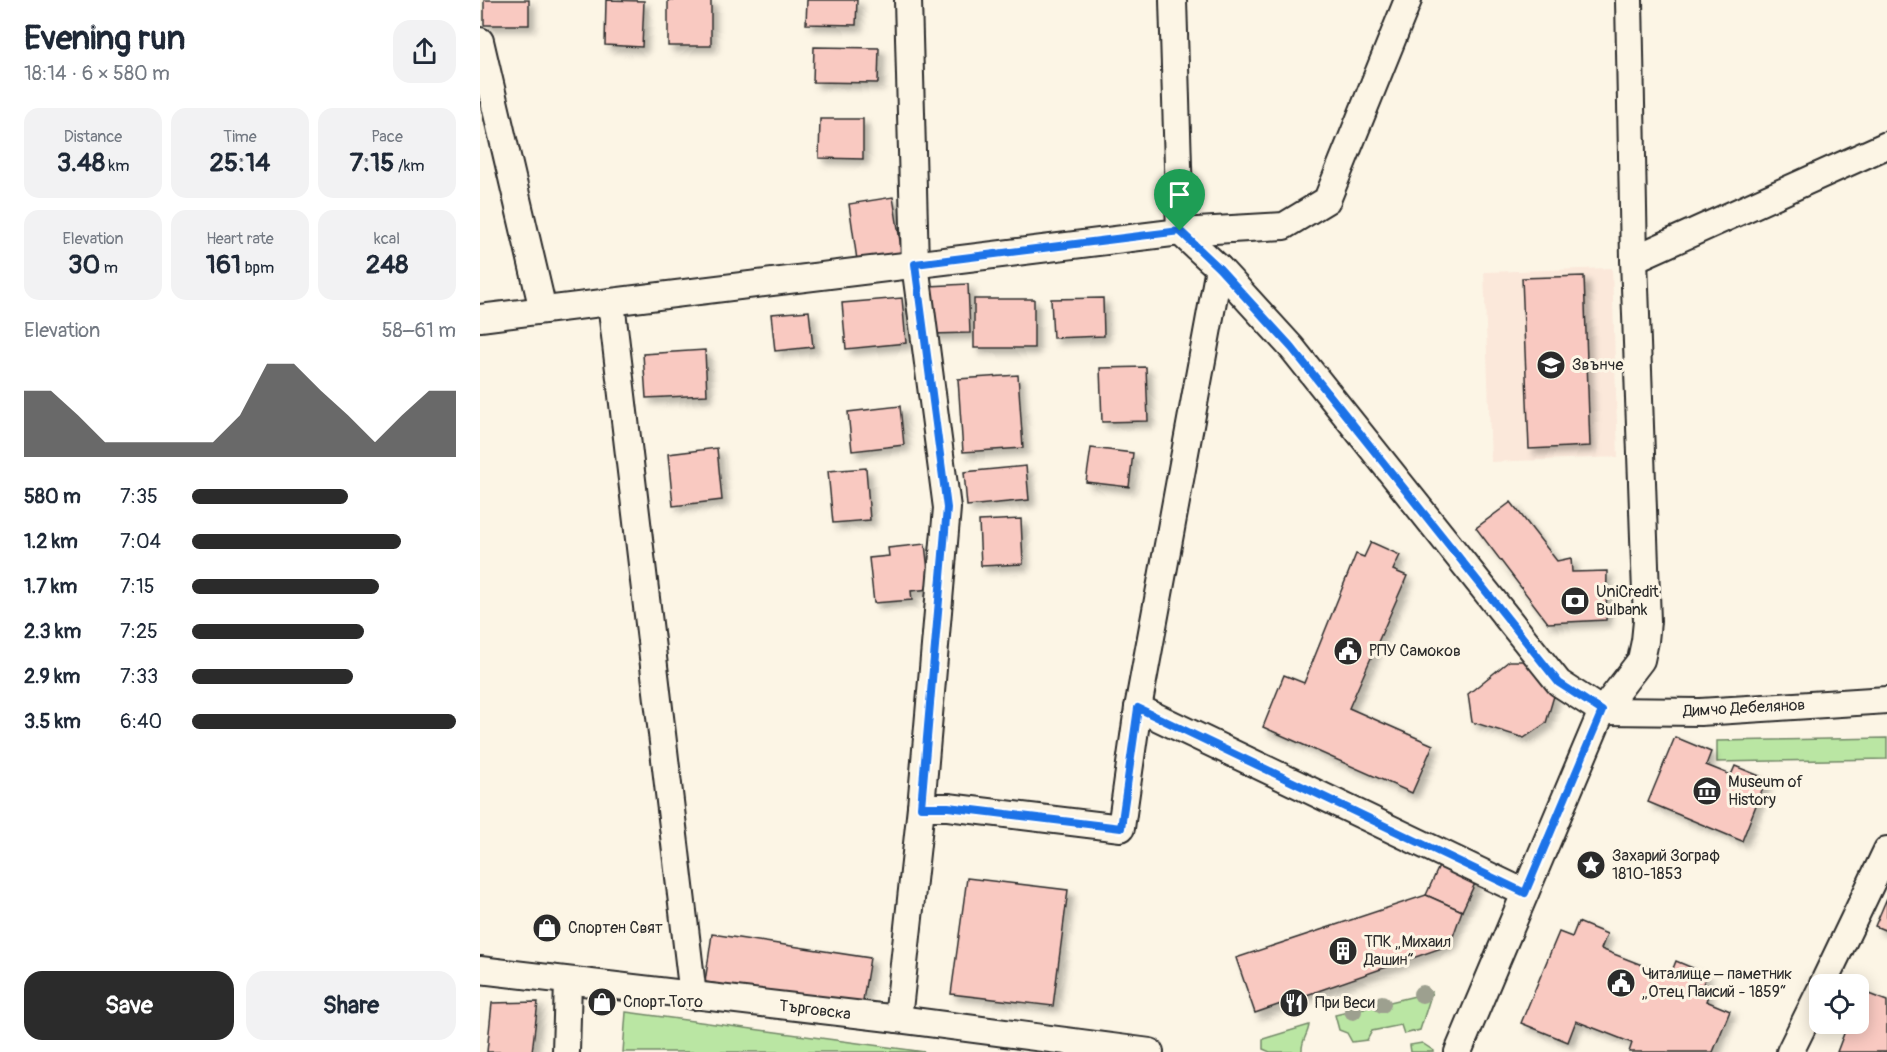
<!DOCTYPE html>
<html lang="en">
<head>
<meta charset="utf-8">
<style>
	body { margin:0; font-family:Pangolin,sans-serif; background:#f2f2f3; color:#1f2937; height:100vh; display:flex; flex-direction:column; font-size:22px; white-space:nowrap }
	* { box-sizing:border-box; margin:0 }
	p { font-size:20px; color:#747a83 }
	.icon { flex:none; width:33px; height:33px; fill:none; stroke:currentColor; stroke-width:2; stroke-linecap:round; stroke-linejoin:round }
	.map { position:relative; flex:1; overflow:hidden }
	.details { display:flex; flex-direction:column; background:#fff; width:480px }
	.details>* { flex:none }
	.tools { position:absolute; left:1329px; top:974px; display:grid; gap:12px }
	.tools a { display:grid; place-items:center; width:60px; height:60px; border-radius:12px; background:#fff; box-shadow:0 3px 15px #0003; font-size:30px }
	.pin { position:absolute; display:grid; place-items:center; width:51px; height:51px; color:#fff; margin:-62px -26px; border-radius:50% 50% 50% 0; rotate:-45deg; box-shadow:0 0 6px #0007 }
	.pin .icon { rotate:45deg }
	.round { display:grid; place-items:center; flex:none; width:63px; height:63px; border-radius:18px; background:#f2f2f3 }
	.headline { display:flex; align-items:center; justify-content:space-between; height:102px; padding:0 24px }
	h1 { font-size:33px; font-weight:700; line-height:45px }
	.stats { display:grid; grid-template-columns:repeat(3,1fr); gap:9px; height:102px; padding:6px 24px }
	.stats div { display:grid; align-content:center; border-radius:15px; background:#f2f2f3; text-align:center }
	.stats b { font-size:26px; font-weight:700 }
	.stats small { font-size:16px; font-weight:400 }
	.stats p { font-size:16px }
	.chart { height:168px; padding:12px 24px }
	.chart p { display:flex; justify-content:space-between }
	.chart svg { width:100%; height:108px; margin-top:6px; fill:#2b2b2b; opacity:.7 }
	.button { display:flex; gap:12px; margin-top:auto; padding:12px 24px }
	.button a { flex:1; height:69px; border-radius:18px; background:#2b2b2b; color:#fff; font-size:24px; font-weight:700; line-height:69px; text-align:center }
	.button a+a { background:#f2f2f3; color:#1f2937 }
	ul { padding:0 24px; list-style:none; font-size:20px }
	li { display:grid; grid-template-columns:96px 72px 1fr; align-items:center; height:45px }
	li i { height:15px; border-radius:8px; background:#2b2b2b }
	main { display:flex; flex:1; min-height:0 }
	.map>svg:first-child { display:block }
	.built { fill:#fbe8da }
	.green { fill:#bae6a3; stroke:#728867; stroke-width:1.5 }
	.building { fill:#f9c9c1; stroke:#2b2b2b; stroke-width:1.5; filter:url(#shadow) }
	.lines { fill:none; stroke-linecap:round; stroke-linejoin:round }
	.street-casing { stroke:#2b2b2b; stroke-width:30 }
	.street { stroke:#fcf5e5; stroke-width:26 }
	.tree { fill:#9da08f }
	.route-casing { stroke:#fff; stroke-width:12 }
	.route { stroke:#1a73e8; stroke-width:8 }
	.labels { text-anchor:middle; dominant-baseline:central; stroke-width:6; stroke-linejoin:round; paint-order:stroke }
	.poi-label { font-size:16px; fill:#2b2b2b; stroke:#fcf5e5; text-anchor:start }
	.street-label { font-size:16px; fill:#2b2b2b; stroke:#fcf5e5 }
</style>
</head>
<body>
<main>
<section class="details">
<div class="headline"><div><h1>Evening run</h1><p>18:14 · 6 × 580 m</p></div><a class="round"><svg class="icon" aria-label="share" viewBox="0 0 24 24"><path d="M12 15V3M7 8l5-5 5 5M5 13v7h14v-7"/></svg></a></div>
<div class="stats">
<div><p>Distance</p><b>3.48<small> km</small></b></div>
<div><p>Time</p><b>25:14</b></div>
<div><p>Pace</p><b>7:15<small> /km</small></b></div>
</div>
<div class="stats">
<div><p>Elevation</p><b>30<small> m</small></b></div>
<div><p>Heart rate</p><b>161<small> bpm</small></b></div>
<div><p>kcal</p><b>248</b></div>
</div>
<div class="chart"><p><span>Elevation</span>58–61 m</p>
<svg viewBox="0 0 160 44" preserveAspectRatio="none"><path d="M0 44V17L10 17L20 27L30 38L40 38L50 38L60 38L70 38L80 27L90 6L100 6L110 17L120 27L130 38L140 27L150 17L160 17V44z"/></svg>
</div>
<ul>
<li><b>580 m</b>7:35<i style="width:59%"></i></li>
<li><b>1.2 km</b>7:04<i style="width:79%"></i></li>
<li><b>1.7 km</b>7:15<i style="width:71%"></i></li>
<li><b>2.3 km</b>7:25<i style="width:65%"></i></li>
<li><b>2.9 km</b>7:33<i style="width:61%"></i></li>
<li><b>3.5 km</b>6:40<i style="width:100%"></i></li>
</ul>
<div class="button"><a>Save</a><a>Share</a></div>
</section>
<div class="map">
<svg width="1407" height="1052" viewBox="0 0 1407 1052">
	<defs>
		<filter id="shadow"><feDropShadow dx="5.5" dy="5.5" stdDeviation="3" flood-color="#0004"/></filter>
	</defs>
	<rect width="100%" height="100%" fill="#fcf5e5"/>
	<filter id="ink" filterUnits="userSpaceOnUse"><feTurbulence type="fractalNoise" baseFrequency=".0167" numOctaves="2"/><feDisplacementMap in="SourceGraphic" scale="12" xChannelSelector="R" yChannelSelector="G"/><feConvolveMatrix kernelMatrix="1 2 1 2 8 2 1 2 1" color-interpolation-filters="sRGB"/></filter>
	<g filter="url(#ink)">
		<!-- built -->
		<path class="built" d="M1132,268L1138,457L1011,462L1004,272Z"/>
		<!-- green -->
		<g class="green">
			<path d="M1407,738V759L1237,762V741Z"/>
			<path d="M952,992L940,1030L924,1034L921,1025L892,1031L887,1040L872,1042L867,1033L859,1030L855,1015Z"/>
			<path d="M146,1012L445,1052H143Z"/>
			<path d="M829,1025C828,1035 821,1040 822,1052H790L783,1049V1039Z"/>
			<path d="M942,1043L954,1051V1052H931L930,1045Z"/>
		</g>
		<!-- building -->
		<g class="building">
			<rect x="4" y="0" width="45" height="25"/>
			<path d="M126,0L164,1L162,47L125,45Z"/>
			<rect x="188" y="0" width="43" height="46"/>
			<path d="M327,0H377L376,25L326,24Z"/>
			<path d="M334,47L399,48L398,83L333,82Z"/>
			<path d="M340,119H383V159L339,158Z"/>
			<path d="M413,197L422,254L377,260L369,204Z"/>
			<path d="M1104,276L1110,446L1049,449L1042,278Z"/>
			<path d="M488,284L490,333L451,334L449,286Z"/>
			<path d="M422,298L426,343L366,349L362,303Z"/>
			<path d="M623,298L624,336L573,338L571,299Z"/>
			<rect x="494" y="299" width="60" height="49"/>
			<path d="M329,311L333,347L295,351L291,314Z"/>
			<path d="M225,350L227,395L166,398L163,354Z"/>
			<path d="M666,367L668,421L622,422L620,368Z"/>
			<path d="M538,375L543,448L483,452L478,379Z"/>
			<path d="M420,406L424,445L372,451L368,412Z"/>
			<path d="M237,448L242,500L193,506L188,454Z"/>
			<path d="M611,448L653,453L649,487L606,482Z"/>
			<path d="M546,466L549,500L487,506L484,472Z"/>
			<path d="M386,468L390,520L353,523L348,471Z"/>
			<path d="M1031,502L1077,561L1091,558L1092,572L1127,571L1126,620L1068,623L996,528Z"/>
			<path d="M541,519L543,564L501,566L499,521Z"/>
			<path d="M891,542L920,555L913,570L927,576L869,708L953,745L932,793L783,727L804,675L824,683L876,554L884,557Z"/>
			<path d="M445,544L450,589L431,591L432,600L394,603L389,558L409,556L408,548Z"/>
			<path d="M1029,661H1044L1074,696L1066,723L1044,738L992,722L988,694Z"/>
			<path d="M1195,737L1231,752L1226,765L1251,775L1255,766L1282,777L1286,780L1262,841L1168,802Z"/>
			<path d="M961,862L997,879L982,911L946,895Z"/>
			<path d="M487,878L588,890L573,1006L471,994Z"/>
			<path d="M946,895L982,911L970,945L775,1013L756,958Z"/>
			<path d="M1407,898V931L1395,926Z"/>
			<path d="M1098,922L1127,934L1121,949L1190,976L1196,961L1227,974L1221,989L1229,993L1226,1001L1250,1011L1233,1052H1149L1152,1043L1096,1021L1088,1042L1041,1023L1079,932L1092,937Z"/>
			<path d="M232,934L390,958L382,1006L225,982Z"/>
			<path d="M1381,991L1407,1001V1052H1357L1368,1023H1378V997Z"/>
			<path d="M58,1002L52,1052H7L12,1003Z"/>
		</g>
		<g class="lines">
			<!-- street casing -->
			<g class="street-casing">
				<g id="street">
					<path d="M693,0L700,232L739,268L812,348L1079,683L1122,711"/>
					<path d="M0,41L63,310"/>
					<path d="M1154,259L1407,145"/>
					<path d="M131,302L213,996"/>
					<path d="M0,318L700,232L804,226L847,200L928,0"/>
					<path d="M658,708L1045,893"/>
					<path d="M1122,711L1220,712L1407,700"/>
					<path d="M441,807H468L641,828L658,708L739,268"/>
					<path d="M0,970L418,1019L670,1052"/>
					<path d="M1343,984L1407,850"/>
					<path d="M418,1019L441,807L467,508L435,264L428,0"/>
					<path d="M86,1052L88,981"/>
					<path d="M978,1052L1122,711L1161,660L1165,641L1167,621L1154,259L1149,0"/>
					<path d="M1310,1052L1340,991"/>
				</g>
			</g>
			<!-- street -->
			<use href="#street" class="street"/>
		</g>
		<!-- trees -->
		<g class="tree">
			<circle cx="942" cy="994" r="9"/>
			<circle cx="902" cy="1004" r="9"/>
			<circle cx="873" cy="1011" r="9"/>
		</g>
	</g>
	<g class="lines" filter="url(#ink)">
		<!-- route casing -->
		<g class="route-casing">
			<path id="route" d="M700,231L739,268L812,348L1079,683L1122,711L1045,893L658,708L641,828L468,807H441L467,508L435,264Z"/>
		</g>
		<!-- route -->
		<use href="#route" class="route"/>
	</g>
	<!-- icons -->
	<defs>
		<g id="school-disc" transform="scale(1.5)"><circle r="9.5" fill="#2b2b2b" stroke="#fcf5e5"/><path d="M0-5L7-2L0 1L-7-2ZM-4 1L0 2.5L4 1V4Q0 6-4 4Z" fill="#fff"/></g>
		<g id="bank-disc" transform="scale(1.5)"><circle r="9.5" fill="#2b2b2b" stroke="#fcf5e5"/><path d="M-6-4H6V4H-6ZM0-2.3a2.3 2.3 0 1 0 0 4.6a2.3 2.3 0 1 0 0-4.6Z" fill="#fff"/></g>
		<g id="civic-disc" transform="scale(1.5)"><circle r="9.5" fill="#2b2b2b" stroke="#fcf5e5"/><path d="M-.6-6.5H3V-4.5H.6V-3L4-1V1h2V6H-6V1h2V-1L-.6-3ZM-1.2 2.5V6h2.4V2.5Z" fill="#fff"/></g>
		<g id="museum-disc" transform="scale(1.5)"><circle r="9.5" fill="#2b2b2b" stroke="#fcf5e5"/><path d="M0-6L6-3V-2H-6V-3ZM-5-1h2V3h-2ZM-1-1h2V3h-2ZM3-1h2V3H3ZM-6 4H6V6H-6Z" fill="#fff"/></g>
		<g id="sight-disc" transform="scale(1.5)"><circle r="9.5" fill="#2b2b2b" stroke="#fcf5e5"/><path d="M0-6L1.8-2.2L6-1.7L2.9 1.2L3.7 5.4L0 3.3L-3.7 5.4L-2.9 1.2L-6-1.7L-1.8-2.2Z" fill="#fff"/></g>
		<g id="shop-disc" transform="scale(1.5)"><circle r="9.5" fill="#2b2b2b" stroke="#fcf5e5"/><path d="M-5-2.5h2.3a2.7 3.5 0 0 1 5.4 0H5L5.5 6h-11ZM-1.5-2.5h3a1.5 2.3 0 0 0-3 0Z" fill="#fff"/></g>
		<g id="building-disc" transform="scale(1.5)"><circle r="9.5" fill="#2b2b2b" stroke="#fcf5e5"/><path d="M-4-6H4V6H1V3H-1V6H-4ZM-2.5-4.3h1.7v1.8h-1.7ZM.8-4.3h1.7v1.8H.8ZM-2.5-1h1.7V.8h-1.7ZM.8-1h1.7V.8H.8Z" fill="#fff"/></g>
		<g id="restaurant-disc" transform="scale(1.5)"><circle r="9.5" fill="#2b2b2b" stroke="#fcf5e5"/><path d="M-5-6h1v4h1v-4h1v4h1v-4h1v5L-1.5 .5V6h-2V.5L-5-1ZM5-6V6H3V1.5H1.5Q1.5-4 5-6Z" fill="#fff"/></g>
	</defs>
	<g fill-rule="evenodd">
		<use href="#school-disc" x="1071" y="365"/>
		<use href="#bank-disc" x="1095" y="601"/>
		<use href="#civic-disc" x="868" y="651"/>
		<use href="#museum-disc" x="1227" y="791"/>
		<use href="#sight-disc" x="1111" y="865"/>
		<use href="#shop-disc" x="67" y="928"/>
		<use href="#building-disc" x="863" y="951"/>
		<use href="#civic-disc" x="1141" y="983"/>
		<use href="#shop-disc" x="122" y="1002"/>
		<use href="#restaurant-disc" x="814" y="1003"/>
	</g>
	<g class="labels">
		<!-- poi labels -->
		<g class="poi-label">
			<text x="1092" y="365">Звънче</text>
			<text x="1116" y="592">UniCredit<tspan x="1116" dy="18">Bulbank</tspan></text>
			<text x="889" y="651">РПУ Самоков</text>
			<text x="1248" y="782">Museum of<tspan x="1248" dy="18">History</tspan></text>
			<text x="1132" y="856">Захарий Зограф<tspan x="1132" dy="18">1810-1853</tspan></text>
			<text x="88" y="928">Спортен Свят</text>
			<text x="884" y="942">ТПК „Михаил<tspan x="884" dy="18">Дашин“</tspan></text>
			<text x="1162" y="974">Читалище – паметник<tspan x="1162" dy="18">„Отец Паисий - 1859“</tspan></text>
			<text x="143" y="1002">Спорт Тото</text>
			<text x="835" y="1003">При Веси</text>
		</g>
		<!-- street labels -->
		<g class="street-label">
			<text transform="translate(1264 708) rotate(-3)">Димчо Дебелянов</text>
			<text transform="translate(335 1010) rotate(7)">Търговска</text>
		</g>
	</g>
</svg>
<div class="tools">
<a><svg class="icon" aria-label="locate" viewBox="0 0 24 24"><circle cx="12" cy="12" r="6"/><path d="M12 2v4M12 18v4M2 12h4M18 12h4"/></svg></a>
</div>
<div class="pin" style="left:700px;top:231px;background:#1e9e55"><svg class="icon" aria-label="arrive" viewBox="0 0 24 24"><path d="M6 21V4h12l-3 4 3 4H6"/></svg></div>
</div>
</main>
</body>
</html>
